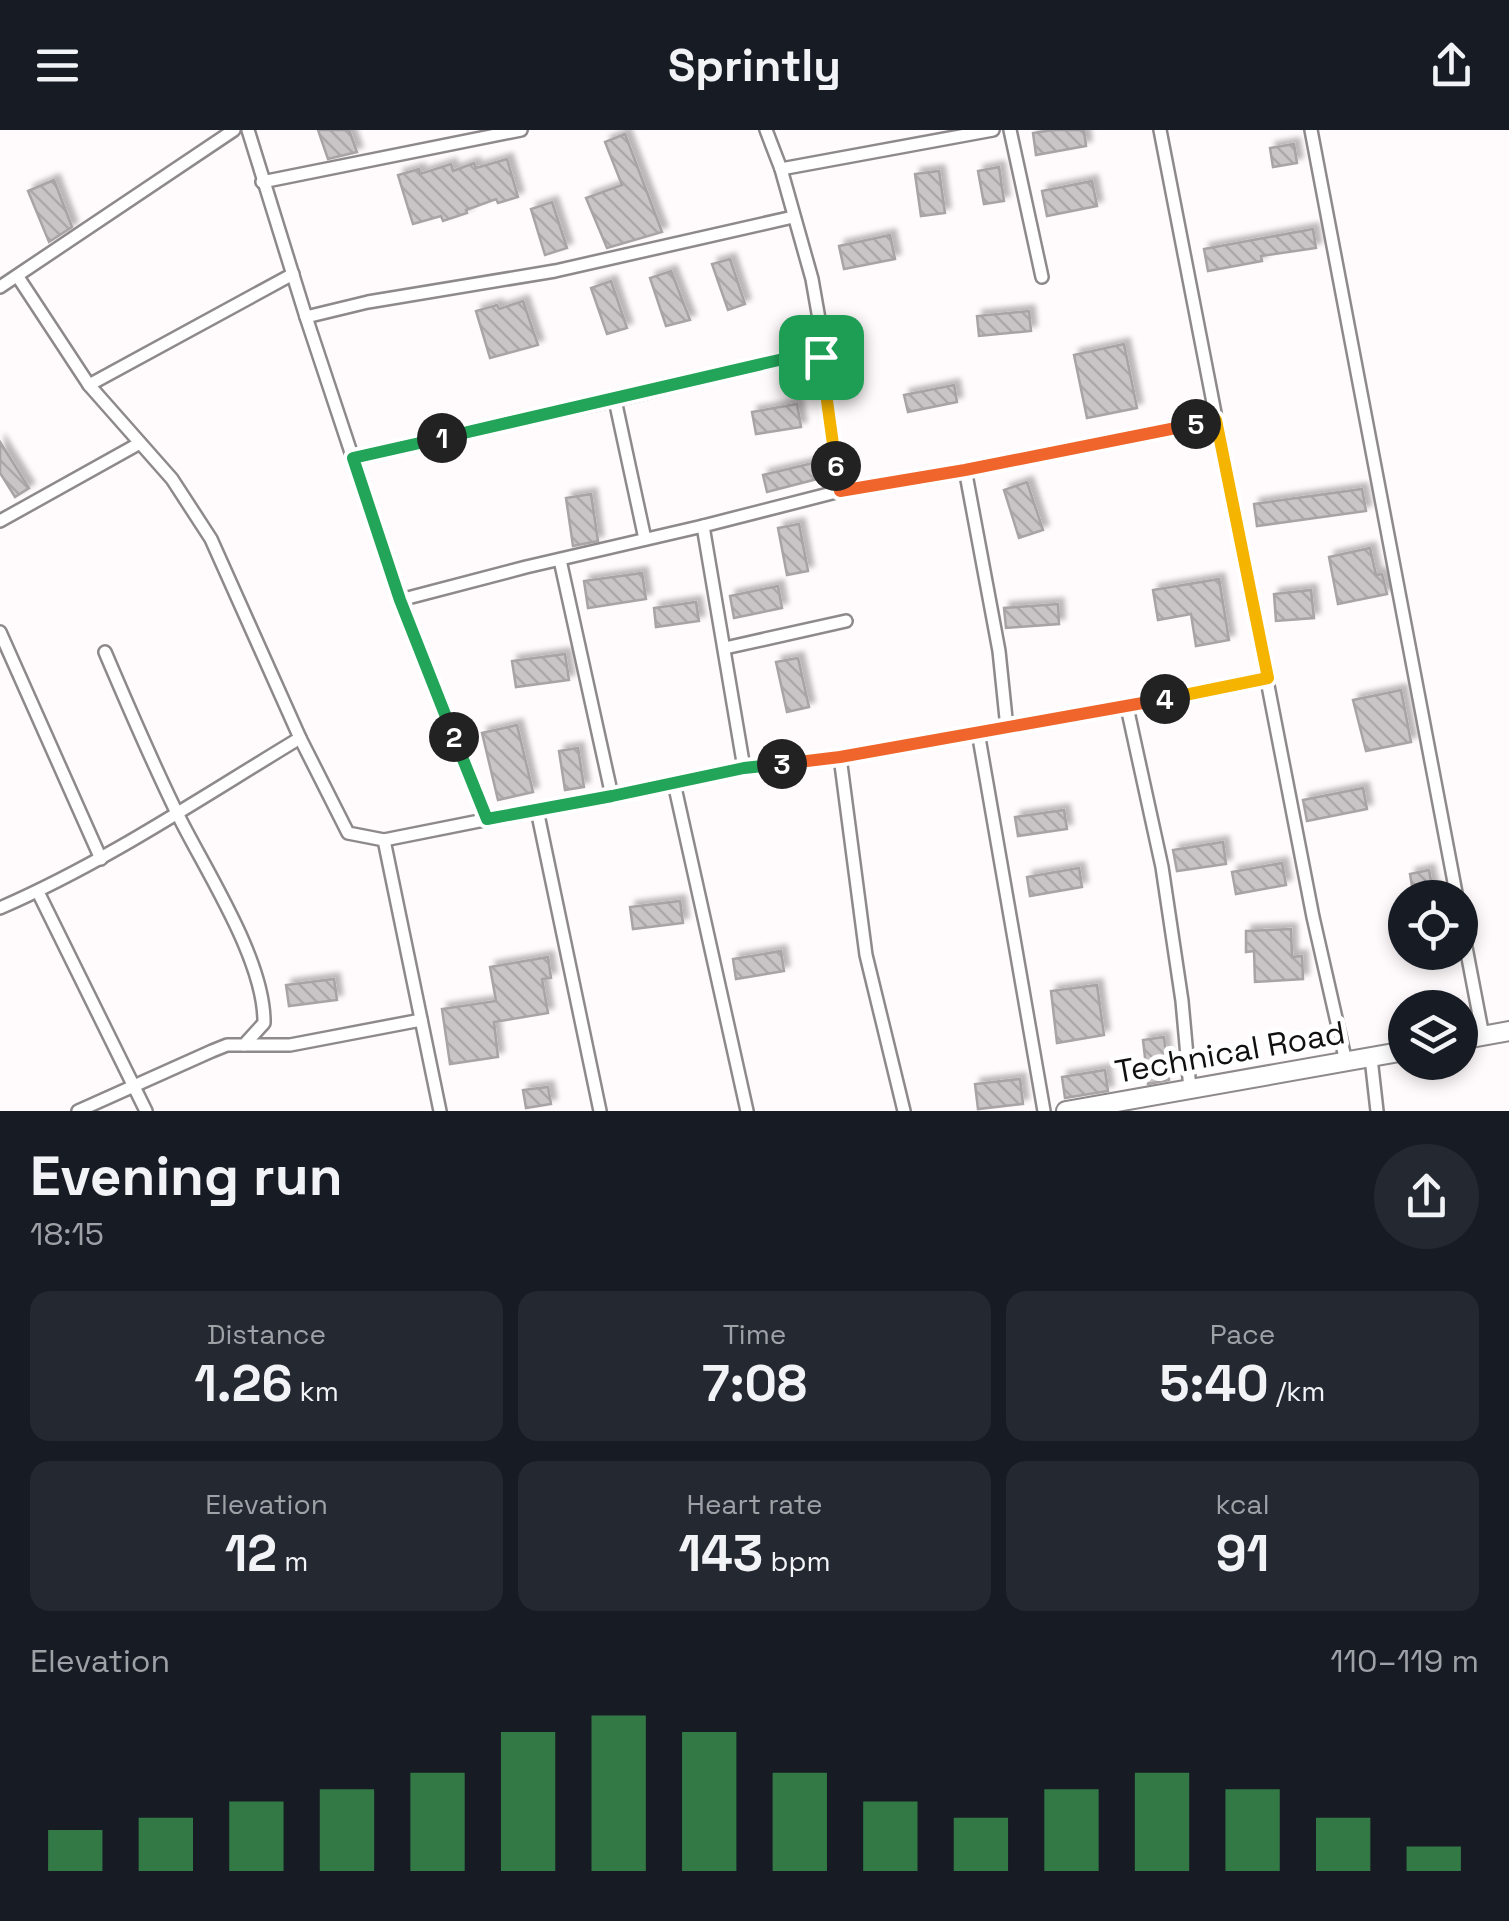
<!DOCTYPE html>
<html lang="en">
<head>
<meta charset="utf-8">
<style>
	body { margin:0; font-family:"Space Grotesk",sans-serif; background:#242831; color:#f1f3f6; height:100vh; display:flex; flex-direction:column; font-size:38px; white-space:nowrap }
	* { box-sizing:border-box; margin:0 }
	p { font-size:32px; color:#9ea1a6 }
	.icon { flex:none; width:55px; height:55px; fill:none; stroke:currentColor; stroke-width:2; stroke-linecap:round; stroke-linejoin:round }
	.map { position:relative; height:981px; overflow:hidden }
	.sheet { display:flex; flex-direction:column; background:#171b24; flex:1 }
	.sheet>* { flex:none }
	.buttons { position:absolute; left:1388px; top:750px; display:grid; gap:20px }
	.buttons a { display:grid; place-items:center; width:90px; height:90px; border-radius:50%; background:#171b24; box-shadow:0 5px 15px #0003; font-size:50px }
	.pin { position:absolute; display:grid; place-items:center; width:85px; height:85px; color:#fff; margin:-42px; border-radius:20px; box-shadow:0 5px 15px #0006 }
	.km { position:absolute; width:50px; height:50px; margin:-25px; border-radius:50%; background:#222; color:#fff; font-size:28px; line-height:50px; text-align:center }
	.round { display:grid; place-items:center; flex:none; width:105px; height:105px; border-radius:52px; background:#242831 }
	.overview { display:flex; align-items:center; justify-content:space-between; height:170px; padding:0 30px }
	h1 { font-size:55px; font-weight:600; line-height:75px }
	.metrics { display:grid; grid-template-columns:repeat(3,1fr); gap:15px; height:170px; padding:10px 30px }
	.metrics div { display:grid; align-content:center; border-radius:20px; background:#242831; text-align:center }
	.metrics b { font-size:50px; font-weight:600 }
	.metrics small { font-size:28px; font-weight:400 }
	.metrics p { font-size:28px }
	.chart { height:280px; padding:20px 30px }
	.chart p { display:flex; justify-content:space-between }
	.chart svg { width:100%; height:180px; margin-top:10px; stroke:#327945; stroke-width:6 }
	header { display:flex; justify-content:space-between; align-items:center; height:130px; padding:0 30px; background:#171b24; font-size:45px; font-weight:600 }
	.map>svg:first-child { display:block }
	.building { fill:url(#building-back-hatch); stroke:#a8a3a4; stroke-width:2.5; filter:url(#shadow) }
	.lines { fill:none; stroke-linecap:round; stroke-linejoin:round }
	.street-casing { stroke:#8e8a8b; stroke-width:16 }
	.secondary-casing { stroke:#8e8a8b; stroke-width:22 }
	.street { stroke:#fff; stroke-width:11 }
	.secondary { stroke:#fff; stroke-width:18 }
	.split-1-casing { stroke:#fff; stroke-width:20 }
	.split-2-casing { stroke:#fff; stroke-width:20 }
	.split-3-casing { stroke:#fff; stroke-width:20 }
	.split-4-casing { stroke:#fff; stroke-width:20 }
	.split-5-casing { stroke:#fff; stroke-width:20 }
	.split-6-casing { stroke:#fff; stroke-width:20 }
	.split-7-casing { stroke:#fff; stroke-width:20 }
	.split-1 { stroke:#22a559; stroke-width:12 }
	.split-2 { stroke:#22a559; stroke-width:12 }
	.split-3 { stroke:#22a559; stroke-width:12 }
	.split-4 { stroke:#f0652b; stroke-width:12 }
	.split-5 { stroke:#f5b400; stroke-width:12 }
	.split-6 { stroke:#f0652b; stroke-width:12 }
	.split-7 { stroke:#f5b400; stroke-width:12 }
	.labels { text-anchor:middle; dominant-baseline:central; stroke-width:10; stroke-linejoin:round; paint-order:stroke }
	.street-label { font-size:32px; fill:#110f10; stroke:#fff }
</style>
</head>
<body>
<header><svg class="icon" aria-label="menu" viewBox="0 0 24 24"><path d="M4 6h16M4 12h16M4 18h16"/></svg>Sprintly<svg class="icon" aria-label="share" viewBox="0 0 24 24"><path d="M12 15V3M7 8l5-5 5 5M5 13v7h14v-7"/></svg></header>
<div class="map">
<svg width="1509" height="981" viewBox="0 0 1509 981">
	<defs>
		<pattern id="building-back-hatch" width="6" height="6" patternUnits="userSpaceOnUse" patternTransform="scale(2.5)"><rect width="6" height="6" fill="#c9c4c5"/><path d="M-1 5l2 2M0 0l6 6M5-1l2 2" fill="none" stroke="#aca7a8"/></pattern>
		<filter id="shadow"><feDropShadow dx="5.5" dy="-5.5" stdDeviation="2.5" flood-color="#0004"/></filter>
	</defs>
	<rect width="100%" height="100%" fill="#fffafb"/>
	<!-- building -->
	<g class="building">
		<path d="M318,0H349L357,22L328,29Z"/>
		<path d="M1053,0H1084L1086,16L1036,25L1033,3Z"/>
		<path d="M625,4L662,102L607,118L586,68L622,55L605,12Z"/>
		<path d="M1294,14L1297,33L1273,37L1270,18Z"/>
		<path d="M507,29L518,67L498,73L496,69L466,80L467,83L443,91L441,86L413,94L398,45L419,39L420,44L451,34L453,41L474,33L476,38Z"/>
		<path d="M999,37L1004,71L984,74L978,41Z"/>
		<path d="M939,41L945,83L921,86L915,44Z"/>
		<path d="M54,50L72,97L49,112L28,61Z"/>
		<path d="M1092,51L1097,76L1047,86L1042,61Z"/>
		<path d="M552,72L567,118L545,125L531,79Z"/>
		<path d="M1313,99L1316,118L1261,126L1262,131L1208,141L1204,119Z"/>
		<path d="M890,105L895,129L844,139L839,116Z"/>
		<path d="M730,129L745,174L728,180L712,134Z"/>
		<path d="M671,141L690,190L666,196L650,148Z"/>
		<path d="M611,151L627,198L607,204L591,158Z"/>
		<path d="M523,171L538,215L490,228L476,181L497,175L499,179Z"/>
		<path d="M1029,181L1031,201L979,206L977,186Z"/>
		<path d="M1124,214L1137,278L1087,288L1074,225Z"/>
		<path d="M954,255L957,272L908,282L904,265Z"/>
		<path d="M797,274L801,297L756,304L752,282Z"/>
		<path d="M0,312L29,358L15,367L0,343Z"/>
		<path d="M813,333L817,349L767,362L763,345Z"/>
		<path d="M1027,352L1043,400L1019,408L1004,360Z"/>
		<path d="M1362,359L1366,381L1257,396L1254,374Z"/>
		<path d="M591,364L598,411L573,416L566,368Z"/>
		<path d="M799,394L808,441L787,445L778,398Z"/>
		<path d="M1370,418L1376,445L1382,444L1387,464L1338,474L1329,427Z"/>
		<path d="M642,443L646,469L588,478L584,451Z"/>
		<path d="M1219,449L1229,510L1196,516L1191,484L1158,490L1153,460Z"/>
		<path d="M778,456L782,478L734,488L730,466Z"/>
		<path d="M1311,460L1314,488L1276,491L1274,464Z"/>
		<path d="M696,472L699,491L656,497L654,478Z"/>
		<path d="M1058,474L1059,494L1006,498L1004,478Z"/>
		<path d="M565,524L569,550L516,557L512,531Z"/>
		<path d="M798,528L809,577L787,582L776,532Z"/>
		<path d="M1401,560L1411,612L1366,621L1353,570Z"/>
		<path d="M517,595L533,662L498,670L482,603Z"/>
		<path d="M578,618L584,657L565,660L559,621Z"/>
		<path d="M1363,658L1367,679L1307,691L1303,670Z"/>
		<path d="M1064,680L1067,699L1018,706L1015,687Z"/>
		<path d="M1223,712L1226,734L1177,741L1173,720Z"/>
		<path d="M1282,733L1286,755L1236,764L1232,742Z"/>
		<path d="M1079,738L1082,757L1030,766L1027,747Z"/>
		<path d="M1429,740L1434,768H1414L1410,744Z"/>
		<path d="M680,771L683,793L633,799L630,777Z"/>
		<path d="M1291,799L1292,827L1302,826L1303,849L1255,852L1254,821L1246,822V801Z"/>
		<path d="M781,821L784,841L736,849L733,829Z"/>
		<path d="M548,827L551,848L542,849L548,883L494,892L498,927L450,934L442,879L496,871L490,837Z"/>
		<path d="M334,849L337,870L289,876L286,855Z"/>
		<path d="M1097,855L1104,905L1057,913L1051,861Z"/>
		<path d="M1164,907L1169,950L1148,954L1143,910Z"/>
		<path d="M1105,940L1108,961L1065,968L1062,947Z"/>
		<path d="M1020,949L1023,974L978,979L975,954Z"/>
		<path d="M548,957L551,974L526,978L523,960Z"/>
	</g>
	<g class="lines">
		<!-- street casing -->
		<g class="street-casing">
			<g id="street">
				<path d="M248,0L306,187L400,470L487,689"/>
				<path d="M766,0L781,39L812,149L819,189L821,227L840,361"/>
				<path d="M1010,0L1042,147"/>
				<path d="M1160,0L1313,787L1346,932"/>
				<path d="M1311,0L1457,768"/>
				<path d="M781,39L993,0"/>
				<path d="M262,52L521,0"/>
				<path d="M18,147L89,255L172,349L211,409L300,608L348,703L384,710L744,638L840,627L1049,591L1268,548"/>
				<path d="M0,157L234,0"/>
				<path d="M306,187L368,172L555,141L793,87"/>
				<path d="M89,255L293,144"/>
				<path d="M615,270L645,409"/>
				<path d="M353,328L615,270L779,231L821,227"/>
				<path d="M965,339L999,521L1007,598"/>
				<path d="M0,391L140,313"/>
				<path d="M703,396L744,638"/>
				<path d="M560,430L612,666"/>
				<path d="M400,470L526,437L703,396L840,361L965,339L1216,290"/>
				<path d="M0,502L101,729"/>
				<path d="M725,518L846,491"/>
				<path d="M1127,577L1162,737L1182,871L1190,959"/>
				<path d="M978,602L1044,981"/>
				<path d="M840,627L866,825L904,981"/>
				<path d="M674,653L747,981"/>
				<path d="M537,680L600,981"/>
				<path d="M384,710L440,981"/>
				<path d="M38,762L146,981"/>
				<path d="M0,778C106,732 202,667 300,608"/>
				<path d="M1460,786L1483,906"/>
				<path d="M244,915H290L421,890"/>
				<path d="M1371,928L1377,981"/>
				<path d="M78,981L212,921L227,915H244L264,893C265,830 205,740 177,683C151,630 128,576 105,522"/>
			</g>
		</g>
		<!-- secondary casing -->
		<g class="secondary-casing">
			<g id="secondary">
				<path d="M1460,910L1509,901"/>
				<path d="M1066,981L1405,921"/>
			</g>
		</g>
		<!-- street -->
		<use href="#street" class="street"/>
		<!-- secondary -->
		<use href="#secondary" class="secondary"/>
	</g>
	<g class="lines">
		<!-- split-1 casing -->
		<g class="split-1-casing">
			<path id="split-1" d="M442,308L779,230L821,227"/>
		</g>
		<!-- split-2 casing -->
		<g class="split-2-casing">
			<path id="split-2" d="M442,308L353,328L400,470L454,607"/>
		</g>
		<!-- split-3 casing -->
		<g class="split-3-casing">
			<path id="split-3" d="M454,607L487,689L612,666L744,638L782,634"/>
		</g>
		<!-- split-4 casing -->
		<g class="split-4-casing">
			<path id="split-4" d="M782,634L840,627L1165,569"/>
		</g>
		<!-- split-5 casing -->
		<g class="split-5-casing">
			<path id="split-5" d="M1165,569L1268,548L1216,290L1196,294"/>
		</g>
		<!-- split-6 casing -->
		<g class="split-6-casing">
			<path id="split-6" d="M836,336L840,361L965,340L1196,294"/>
		</g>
		<!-- split-7 casing -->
		<g class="split-7-casing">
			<path id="split-7" d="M821,227L836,336"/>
		</g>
		<!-- split-1 -->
		<use href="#split-1" class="split-1"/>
		<!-- split-2 -->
		<use href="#split-2" class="split-2"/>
		<!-- split-3 -->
		<use href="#split-3" class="split-3"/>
		<!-- split-4 -->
		<use href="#split-4" class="split-4"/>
		<!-- split-5 -->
		<use href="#split-5" class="split-5"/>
		<!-- split-6 -->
		<use href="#split-6" class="split-6"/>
		<!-- split-7 -->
		<use href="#split-7" class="split-7"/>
	</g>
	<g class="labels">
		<!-- street labels -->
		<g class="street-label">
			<text transform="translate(1230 922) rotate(-10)">Technical Road</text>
		</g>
	</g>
</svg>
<div class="buttons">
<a><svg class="icon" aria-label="locate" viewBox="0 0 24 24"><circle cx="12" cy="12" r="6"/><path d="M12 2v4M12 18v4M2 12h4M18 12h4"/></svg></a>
<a><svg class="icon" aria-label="layers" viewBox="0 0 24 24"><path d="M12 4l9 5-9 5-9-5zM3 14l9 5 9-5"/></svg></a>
</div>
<div class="pin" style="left:821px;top:227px;background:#1e9e55"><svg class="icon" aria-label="arrive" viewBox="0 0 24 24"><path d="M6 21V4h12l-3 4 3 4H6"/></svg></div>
<b class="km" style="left:442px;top:308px">1</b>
<b class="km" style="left:454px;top:607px">2</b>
<b class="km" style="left:782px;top:634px">3</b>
<b class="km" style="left:1165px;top:569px">4</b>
<b class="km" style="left:1196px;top:294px">5</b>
<b class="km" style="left:836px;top:336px">6</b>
</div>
<section class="sheet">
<div class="overview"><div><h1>Evening run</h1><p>18:15</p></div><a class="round"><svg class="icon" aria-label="share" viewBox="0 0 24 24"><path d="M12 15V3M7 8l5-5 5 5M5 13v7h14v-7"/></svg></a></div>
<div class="metrics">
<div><p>Distance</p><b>1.26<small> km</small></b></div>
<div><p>Time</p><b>7:08</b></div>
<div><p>Pace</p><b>5:40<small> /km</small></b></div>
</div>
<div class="metrics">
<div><p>Elevation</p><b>12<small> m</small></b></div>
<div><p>Heart rate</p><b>143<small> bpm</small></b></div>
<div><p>kcal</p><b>91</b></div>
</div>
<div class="chart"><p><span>Elevation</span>110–119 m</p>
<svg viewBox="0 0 160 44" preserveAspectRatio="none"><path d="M5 44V34M15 44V31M25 44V27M35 44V24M45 44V20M55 44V10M65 44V6M75 44V10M85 44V20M95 44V27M105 44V31M115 44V24M125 44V20M135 44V24M145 44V31M155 44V38"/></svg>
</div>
</section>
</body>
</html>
